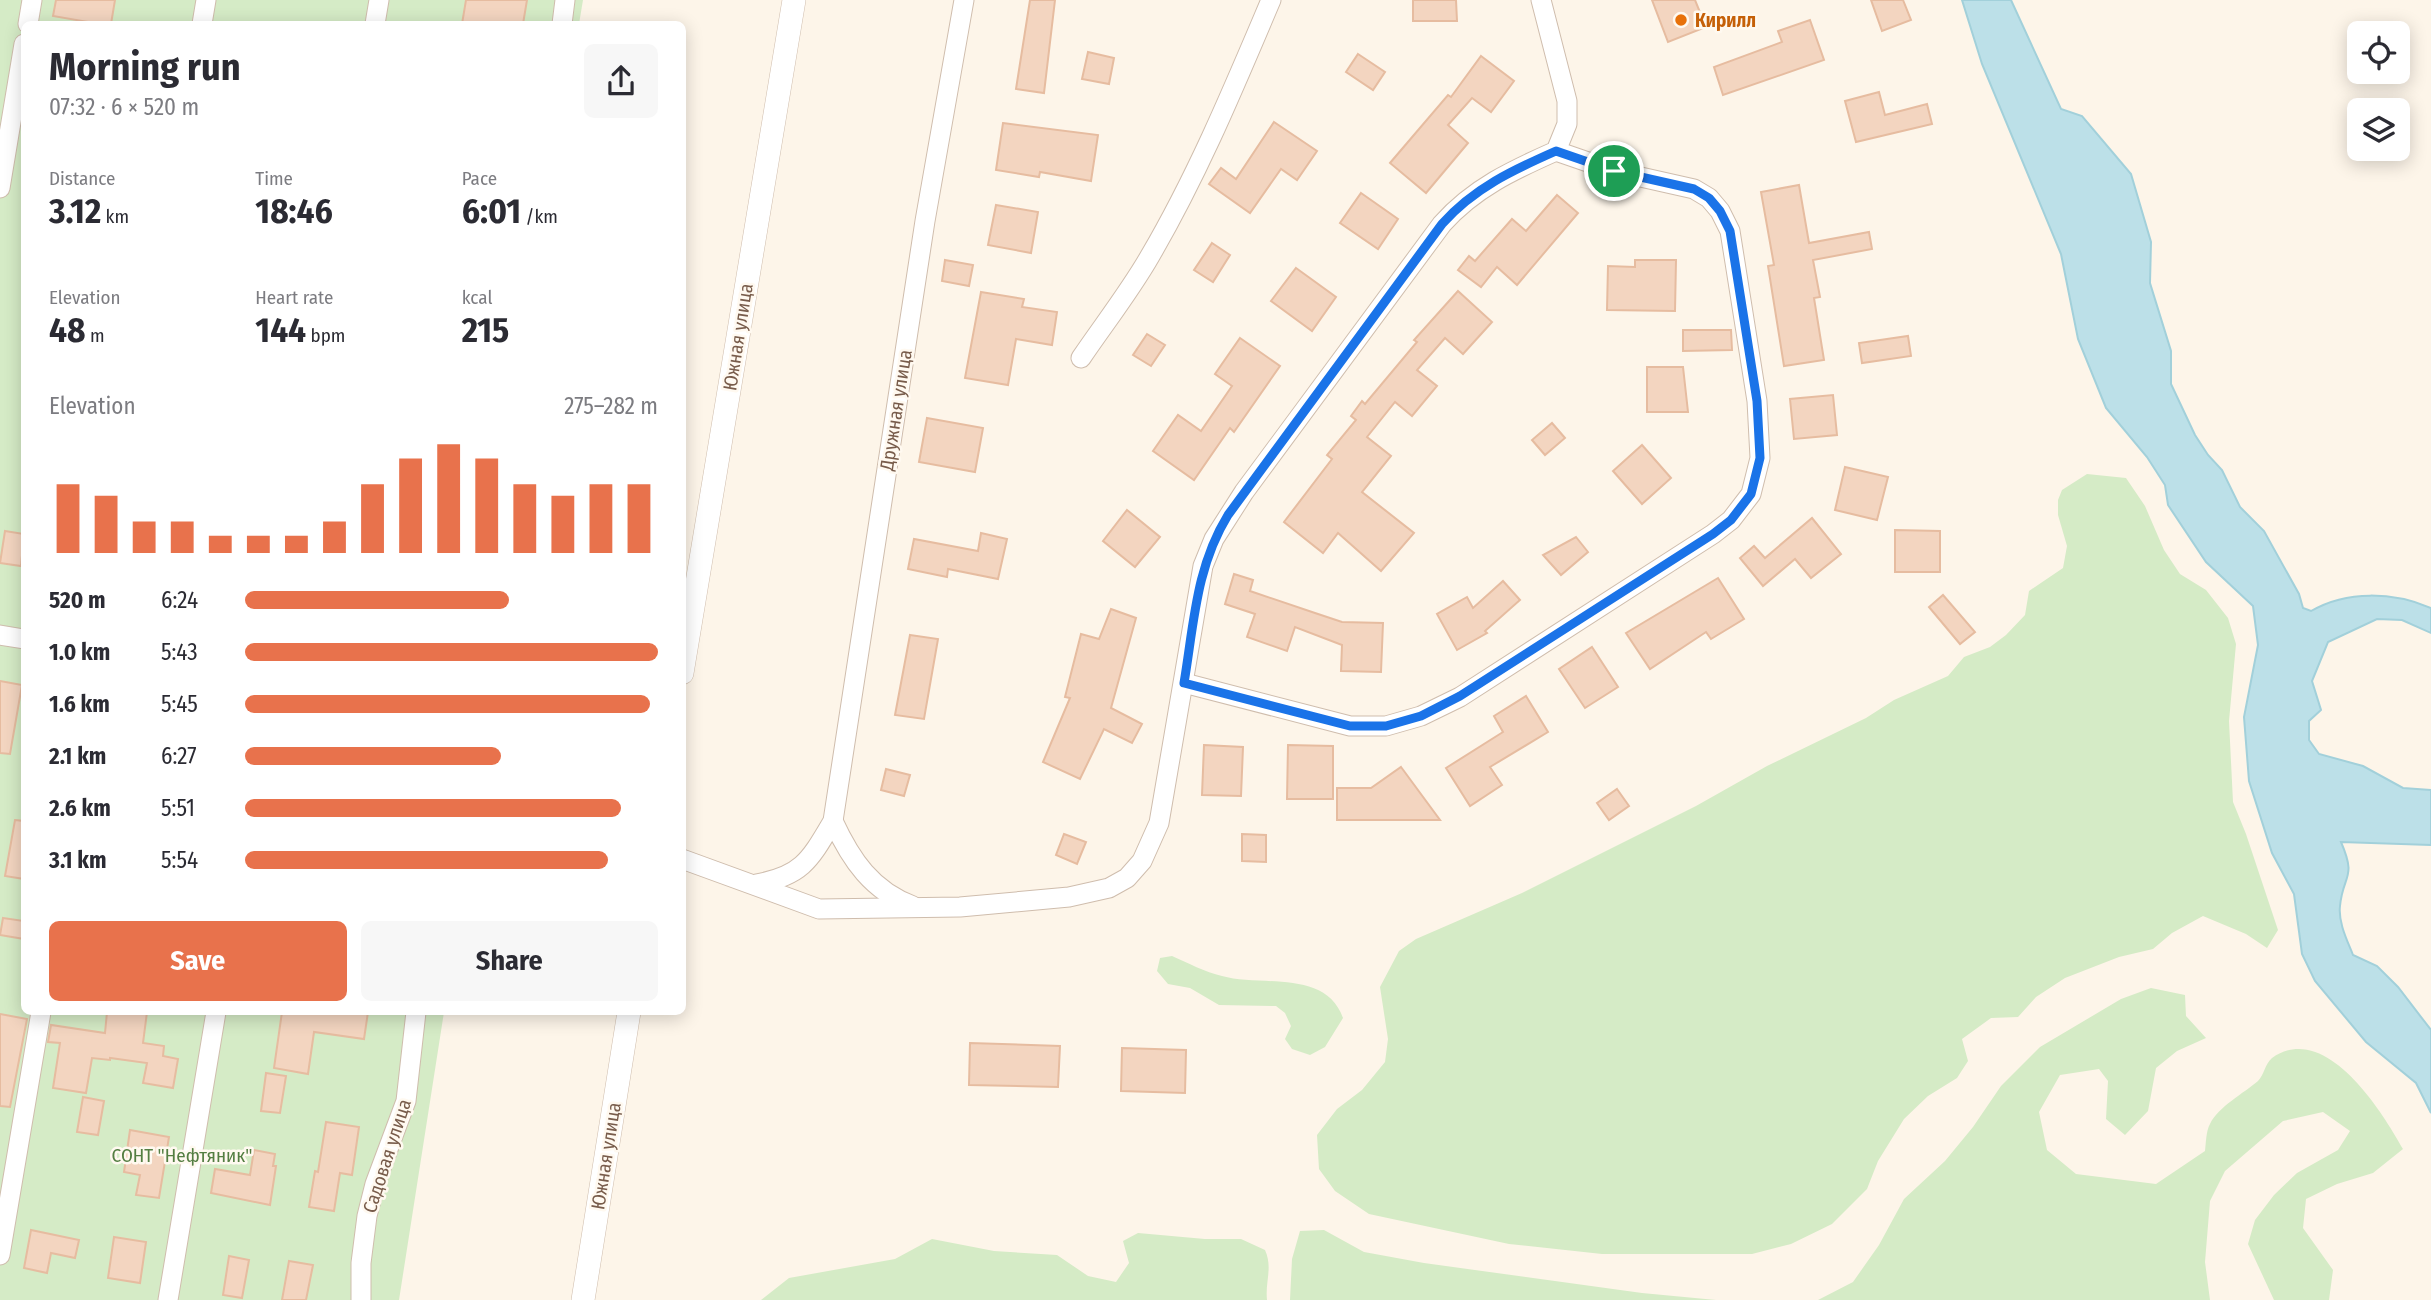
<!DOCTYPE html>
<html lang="en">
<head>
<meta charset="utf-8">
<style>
	body { margin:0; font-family:"Fira Sans Condensed",sans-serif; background:#f7f7f7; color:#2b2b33; height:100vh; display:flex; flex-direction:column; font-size:26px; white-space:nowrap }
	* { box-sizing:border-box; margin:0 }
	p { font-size:23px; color:#7c7c81 }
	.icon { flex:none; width:38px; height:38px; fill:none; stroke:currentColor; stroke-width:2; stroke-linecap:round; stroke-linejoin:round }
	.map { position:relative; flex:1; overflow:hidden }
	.details { position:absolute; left:21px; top:21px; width:665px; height:994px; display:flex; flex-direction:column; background:#fff; border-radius:10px; box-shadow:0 4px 18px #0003 }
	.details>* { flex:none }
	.buttons { position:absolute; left:2347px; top:21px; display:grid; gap:14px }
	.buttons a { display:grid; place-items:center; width:63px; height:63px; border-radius:10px; background:#fff; box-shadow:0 4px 18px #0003; font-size:35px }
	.pin { position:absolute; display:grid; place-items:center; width:60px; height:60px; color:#fff; margin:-30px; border:4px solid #fff; border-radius:50%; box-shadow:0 2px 7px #0007 }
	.round { display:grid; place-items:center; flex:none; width:74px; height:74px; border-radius:10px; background:#f7f7f7 }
	.overview { display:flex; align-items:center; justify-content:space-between; height:119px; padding:0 28px }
	h1 { font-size:38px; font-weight:700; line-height:52px }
	.metrics { display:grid; grid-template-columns:repeat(3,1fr); gap:10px; height:119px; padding:7px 28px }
	.metrics div { display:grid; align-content:center }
	.metrics b { font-size:35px; font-weight:700 }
	.metrics small { font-size:19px; font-weight:400 }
	.metrics p { font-size:19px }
	.chart { height:196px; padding:14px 28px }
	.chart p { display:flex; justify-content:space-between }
	.chart svg { width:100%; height:126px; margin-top:7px; stroke:#e8724c; stroke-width:6 }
	.action { display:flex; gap:14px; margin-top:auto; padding:14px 28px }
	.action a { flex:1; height:80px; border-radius:10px; background:#e8724c; color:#fff; font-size:28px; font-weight:700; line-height:80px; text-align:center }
	.action a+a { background:#f7f7f7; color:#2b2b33 }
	ul { padding:0 28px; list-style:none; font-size:23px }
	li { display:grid; grid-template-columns:112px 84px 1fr; align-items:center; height:52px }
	li i { height:18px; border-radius:9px; background:#e8724c }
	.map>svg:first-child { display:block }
	.green { fill:#d5ebc6 }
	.water { fill:#bce0e8; stroke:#a2d0da; stroke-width:2 }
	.building { fill:#f3d5c0; stroke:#e6bca0; stroke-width:2 }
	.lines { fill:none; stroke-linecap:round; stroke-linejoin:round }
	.minor-casing { stroke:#cfbdad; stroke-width:21 }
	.tertiary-casing { stroke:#cfbdad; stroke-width:24 }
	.minor { stroke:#fff; stroke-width:19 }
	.tertiary { stroke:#fff; stroke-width:23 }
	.route-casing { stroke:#fff; stroke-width:14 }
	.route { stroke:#1a73e8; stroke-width:9 }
	.food-dot { fill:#e8710a; stroke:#fff9f0; stroke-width:2.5 }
	.labels { text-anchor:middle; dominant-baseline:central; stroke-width:5; stroke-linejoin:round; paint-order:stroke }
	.food-label { font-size:19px; font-weight:bold; fill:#c56008; stroke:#fff9f0; text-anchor:start }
	.street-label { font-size:19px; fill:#785c4b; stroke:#fff9f0 }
	.park-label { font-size:19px; fill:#547e42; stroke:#fff9f0 }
</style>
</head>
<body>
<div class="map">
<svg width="2431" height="1300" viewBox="0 0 2431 1300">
	<rect width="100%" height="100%" fill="#fdf5e9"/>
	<!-- green -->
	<g class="green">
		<path d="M0,0H583L579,24H24V1012H444L399,1300H0Z"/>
		<path d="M2087,474L2126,478L2145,506L2164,550L2180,574L2206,590L2228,618L2236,644L2229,721L2233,802L2246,834L2278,930L2267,948L2246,934L2203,916L2172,933L2153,949L2119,957L2065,978L2036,997L2018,1017L1991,1018L1962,1039L1968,1061L1957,1078L1928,1096L1904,1119L1878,1161L1867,1189L1832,1224L1791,1244L1752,1254H1602L1509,1244L1369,1214L1335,1191L1319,1169L1317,1135L1337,1109L1362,1090L1385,1062L1388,1039L1380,987L1399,951L1416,939L1522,893L1696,806L1767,766L1866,718L1894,700L1948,676L1964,657L1990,647L2006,635L2025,615L2029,591L2063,568L2067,546L2058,515V500L2062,490Z"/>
		<path d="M1172,956C1188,963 1205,972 1222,976C1260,987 1326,969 1343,1018L1325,1047L1310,1055L1292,1049L1285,1039L1291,1026L1285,1013L1276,1006L1219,1005L1190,988L1168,984L1157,971L1160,958Z"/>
		<path d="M2151,988L2185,995L2186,1016L2206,1038L2177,1051L2156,1068L2148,1111L2125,1135L2106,1119L2108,1081L2099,1069L2060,1075L2039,1112L2047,1150L2076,1174L2156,1184L2205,1151C2206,1143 2206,1131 2210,1124C2218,1107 2244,1093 2258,1081C2264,1075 2265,1064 2272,1058C2325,1020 2382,1111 2403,1149L2373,1173L2337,1184L2306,1199L2303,1228L2333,1270L2329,1300H2274L2248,1244L2255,1220L2274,1195L2297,1173L2338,1150L2350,1131L2323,1112L2283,1121L2225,1171L2210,1201L2205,1262L2210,1300H1818L1853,1282L1879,1245L1904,1199L1945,1161L1973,1127L2001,1086L2040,1047L2121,999Z"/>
		<path d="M1324,1230L1364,1252L1424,1263L1642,1293L1716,1300H1290L1292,1259L1300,1231Z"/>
		<path d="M1138,1233L1205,1239H1241L1265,1250C1273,1268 1265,1281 1267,1300H761L789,1278L895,1259L932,1239L994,1251L1057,1255L1088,1276L1116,1282L1129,1263L1123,1241Z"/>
	</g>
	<!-- water -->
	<path class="water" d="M1962,0H2011L2061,109L2082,116L2131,174L2151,242L2150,283L2171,351V384L2195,435L2208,455L2222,470L2240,507L2264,531L2299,594L2303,608L2311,611C2347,590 2393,592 2431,608V633L2402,620L2377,619L2328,642L2312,681L2321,710L2309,721V740L2319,754L2363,766L2403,788L2431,790V845L2341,842C2357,879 2343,874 2340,906C2338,922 2347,940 2353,955L2377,966L2398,987L2431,1030V1113L2416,1083L2366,1042L2315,981L2302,954L2294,894L2272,853L2249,781L2244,717L2258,645L2253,606L2206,562L2168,505L2165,485L2147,457L2106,408L2078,339L2061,254L1982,64Z"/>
	<!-- building -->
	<g class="building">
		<path d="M56,0H115L111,24H87L88,22L53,16Z"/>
		<path d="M466,0H527L523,24H462Z"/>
		<path d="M1030,0H1055L1044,93L1016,89Z"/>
		<path d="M1413,0H1456L1457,21H1413Z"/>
		<path d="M1652,0H1695L1706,27L1668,42Z"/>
		<path d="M1871,0H1903L1911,20L1882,31Z"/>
		<path d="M1810,20L1824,60L1723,95L1714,67L1782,42L1778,31Z"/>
		<path d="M1088,52L1114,58L1109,84L1082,79Z"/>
		<path d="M1358,54L1385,72L1373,90L1346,72Z"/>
		<path d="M1481,56L1514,81L1491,112L1472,98L1448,125L1468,143L1426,193L1390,163L1448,95L1451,97Z"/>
		<path d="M1879,92L1885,115L1927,104L1932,124L1856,142L1845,101Z"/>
		<path d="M1274,122L1317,151L1297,180L1281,169L1250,213L1209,184L1221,168L1236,179Z"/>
		<path d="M1003,123L1098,135L1091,181L1040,172L1039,177L996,170Z"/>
		<path d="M1799,185L1809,243L1869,232L1872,249L1813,260L1820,297L1814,298L1824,360L1784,366L1768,266L1774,265L1761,192Z"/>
		<path d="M1361,193L1398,219L1378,249L1340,223Z"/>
		<path d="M1557,195L1578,213L1517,285L1497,267L1481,287L1458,270L1469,256L1475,261L1512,219L1526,231Z"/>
		<path d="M996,205L1038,212L1031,253L988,245Z"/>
		<path d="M1212,243L1230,255L1213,282L1194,270Z"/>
		<path d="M945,260L973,265L969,286L942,281Z"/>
		<path d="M1635,260H1676L1675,311L1607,310L1608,266L1635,267Z"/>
		<path d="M1296,268L1336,297L1312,331L1271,301Z"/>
		<path d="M1458,291L1492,322L1463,354L1445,338L1417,370L1437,386L1412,416L1395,402L1367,437L1391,456L1362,492L1414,533L1381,571L1338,533L1323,553L1284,522L1332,459L1327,455L1356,420L1351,416L1362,401L1365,404L1417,342L1414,340Z"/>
		<path d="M981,292L1024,299L1022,307L1057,312L1052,345L1016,339L1008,385L965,378Z"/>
		<path d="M1683,330H1731L1732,350L1683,351Z"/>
		<path d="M1147,334L1165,345L1151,366L1133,355Z"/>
		<path d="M1908,336L1911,356L1862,363L1859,343Z"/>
		<path d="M1240,338L1280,366L1234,432L1230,428L1194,480L1153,451L1178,415L1201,431L1232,386L1215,374Z"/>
		<path d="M1647,367H1683L1688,412H1647Z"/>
		<path d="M1833,395L1837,435L1794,439L1790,399Z"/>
		<path d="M927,418L983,428L975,472L919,462Z"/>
		<path d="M1552,423L1565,438L1545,455L1532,440Z"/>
		<path d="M1642,445L1671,478L1642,504L1613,471Z"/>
		<path d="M1845,467L1888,477L1877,520L1835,510Z"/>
		<path d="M1127,510L1160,537L1135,567L1103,541Z"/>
		<path d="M1812,518L1841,554L1811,578L1795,559L1763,586L1740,558L1754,546L1765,558Z"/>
		<path d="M1895,530L1940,531V572H1895Z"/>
		<path d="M5,531L24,534L21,566L0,563Z"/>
		<path d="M981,533L1007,539L998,579L948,569L947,577L908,569L914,539L978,551Z"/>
		<path d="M1576,537L1588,552L1561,575L1543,555Z"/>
		<path d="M1234,574L1253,580L1250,591L1315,613L1342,622L1383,623L1381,672L1341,671L1342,645L1295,627L1287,651L1247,637L1255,614L1225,604Z"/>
		<path d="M1718,578L1744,619L1711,639L1706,632L1650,669L1626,633Z"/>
		<path d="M1503,581L1520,600L1485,631L1487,633L1457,650L1437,614L1467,597L1473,608Z"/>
		<path d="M1943,595L1975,632L1960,644L1929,607Z"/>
		<path d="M1111,609L1136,618L1111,708L1142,724L1132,743L1104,729L1080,779L1043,762L1070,698L1065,697L1081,634L1099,639Z"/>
		<path d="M910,635L938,639L924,719L895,715Z"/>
		<path d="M1592,647L1618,687L1585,708L1559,669Z"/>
		<path d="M0,681L22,685L10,754L0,753Z"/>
		<path d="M1526,696L1548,732L1490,767L1502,785L1470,806L1446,768L1503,732L1494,716Z"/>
		<path d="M1204,745L1243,747L1241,796L1202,795Z"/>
		<path d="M1288,745L1333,746V799H1287Z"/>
		<path d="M1401,767L1440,820H1337V788H1371Z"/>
		<path d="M886,769L910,775L904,796L881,790Z"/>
		<path d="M1617,789L1629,806L1609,820L1597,803Z"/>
		<path d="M15,820L24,821V879L5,876Z"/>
		<path d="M1064,834L1086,842L1077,864L1056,855Z"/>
		<path d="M1242,834L1266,835V862L1242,861Z"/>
		<path d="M3,918L24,921V939L0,935Z"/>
		<path d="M107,1012H147L143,1043L164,1046L163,1056L178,1059L173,1088L143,1083L147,1063L110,1058V1060L92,1058L86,1093L53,1088L60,1043L48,1042L51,1025L105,1033Z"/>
		<path d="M282,1012H368L364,1039L314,1032L308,1074L274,1068Z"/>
		<path d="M0,1014L27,1019L10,1107L0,1106Z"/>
		<path d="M970,1043L1060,1046L1058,1087L969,1085Z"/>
		<path d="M1122,1048L1186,1050L1185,1093L1121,1091Z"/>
		<path d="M266,1073L286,1076L280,1113L261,1111Z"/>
		<path d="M83,1097L104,1101L98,1135L77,1132Z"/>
		<path d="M326,1122L359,1127L352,1175L340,1173L334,1211L309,1207L315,1171L318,1172Z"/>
		<path d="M130,1130L169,1137L159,1198L136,1195L140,1175L124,1172Z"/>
		<path d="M254,1150L275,1154L273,1166H276L270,1205L211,1193L215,1169L250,1175Z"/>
		<path d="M31,1230L79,1240L75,1258L51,1253L47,1273L24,1268Z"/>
		<path d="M114,1237L146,1242L140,1283L108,1278Z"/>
		<path d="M229,1256L249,1260L242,1298L223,1295Z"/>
		<path d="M289,1261L313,1265L306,1300H282Z"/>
	</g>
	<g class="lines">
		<!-- minor casing -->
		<g class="minor-casing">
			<g id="minor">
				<path d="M28,24L32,0"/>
				<path d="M202,24L206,0"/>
				<path d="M375,24L379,0"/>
				<path d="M562,24L565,0"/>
				<path d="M0,188L24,44"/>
				<path d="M1081,358C1104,324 1130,291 1150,256C1198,174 1234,87 1271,0"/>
				<path d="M0,635L24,639"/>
				<path d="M1184,683L1350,726H1386L1421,716L1460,697L1713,534L1731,520L1751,494L1760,458L1757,401L1730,231L1720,211L1709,198L1694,189L1614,171L1556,151"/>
				<path d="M833,821C851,860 872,891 913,906"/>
				<path d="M682,859L819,909L960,907L1069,897L1109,888L1127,878L1142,861L1159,823L1203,566L1214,539L1244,492L1442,224C1474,188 1513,170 1556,151L1567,124V101L1541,0"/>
				<path d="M756,884C802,876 810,860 833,821L925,221L964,0"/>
				<path d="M0,1255L41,1012"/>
				<path d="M168,1300L216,1012"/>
				<path d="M361,1300V1263L367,1216L375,1184L406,1101L416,1012"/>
			</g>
		</g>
		<!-- tertiary casing -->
		<g class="tertiary-casing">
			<g id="tertiary">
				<path d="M682,673L794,0"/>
				<path d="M583,1300L629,1012"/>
			</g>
		</g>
		<!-- minor -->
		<use href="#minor" class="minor"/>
		<!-- tertiary -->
		<use href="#tertiary" class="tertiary"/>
	</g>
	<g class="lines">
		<!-- route casing -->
		<g class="route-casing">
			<path id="route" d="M1556,151L1614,171L1694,189L1709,198L1720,211L1730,231L1757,401L1760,458L1751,494L1731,520L1713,534L1460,696L1421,716L1386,726H1350L1184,683C1194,623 1196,567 1228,515L1442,224C1474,188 1513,170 1556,151Z"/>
		</g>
		<!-- route -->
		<use href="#route" class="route"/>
	</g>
	<!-- markers -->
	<circle class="food-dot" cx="1681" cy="20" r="7"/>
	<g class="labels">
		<!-- food labels -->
		<g class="food-label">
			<text x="1695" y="20">Кирилл</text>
		</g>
		<!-- street labels -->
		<g class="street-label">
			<text transform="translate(738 337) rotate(-81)">Южная улица</text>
			<text transform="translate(896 410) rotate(-81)">Дружная улица</text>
			<text transform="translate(387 1156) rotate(-72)">Садовая улица</text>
			<text transform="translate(606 1156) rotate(-81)">Южная улица</text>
		</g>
		<!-- park labels -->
		<g class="park-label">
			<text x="182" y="1155">СОНТ "Нефтяник"</text>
		</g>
	</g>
</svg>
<div class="buttons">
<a><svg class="icon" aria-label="locate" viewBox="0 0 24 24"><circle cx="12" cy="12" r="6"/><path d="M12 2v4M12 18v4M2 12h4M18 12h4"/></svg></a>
<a><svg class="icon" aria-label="layers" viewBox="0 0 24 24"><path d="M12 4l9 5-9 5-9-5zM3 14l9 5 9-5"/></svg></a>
</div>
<div class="pin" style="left:1614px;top:171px;background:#1e9e55"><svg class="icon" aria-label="arrive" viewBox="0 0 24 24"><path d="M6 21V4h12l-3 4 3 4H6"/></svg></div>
<section class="details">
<div class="overview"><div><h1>Morning run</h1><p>07:32 · 6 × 520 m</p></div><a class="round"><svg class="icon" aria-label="share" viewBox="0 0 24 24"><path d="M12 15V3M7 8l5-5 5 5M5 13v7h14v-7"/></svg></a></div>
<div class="metrics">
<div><p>Distance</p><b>3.12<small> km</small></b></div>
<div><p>Time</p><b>18:46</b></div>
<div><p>Pace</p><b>6:01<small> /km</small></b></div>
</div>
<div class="metrics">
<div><p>Elevation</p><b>48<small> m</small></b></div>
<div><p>Heart rate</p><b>144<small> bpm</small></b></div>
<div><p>kcal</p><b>215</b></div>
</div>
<div class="chart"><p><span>Elevation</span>275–282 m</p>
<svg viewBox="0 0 160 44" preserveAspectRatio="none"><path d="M5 44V20M15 44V24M25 44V33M35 44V33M45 44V38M55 44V38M65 44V38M75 44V33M85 44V20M95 44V11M105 44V6M115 44V11M125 44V20M135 44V24M145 44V20M155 44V20"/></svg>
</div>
<ul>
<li><b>520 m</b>6:24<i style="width:64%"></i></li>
<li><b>1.0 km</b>5:43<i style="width:100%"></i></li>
<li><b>1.6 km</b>5:45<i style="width:98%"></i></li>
<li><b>2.1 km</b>6:27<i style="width:62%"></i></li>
<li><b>2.6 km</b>5:51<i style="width:91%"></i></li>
<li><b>3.1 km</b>5:54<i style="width:88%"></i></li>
</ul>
<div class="action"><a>Save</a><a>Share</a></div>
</section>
</div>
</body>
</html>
